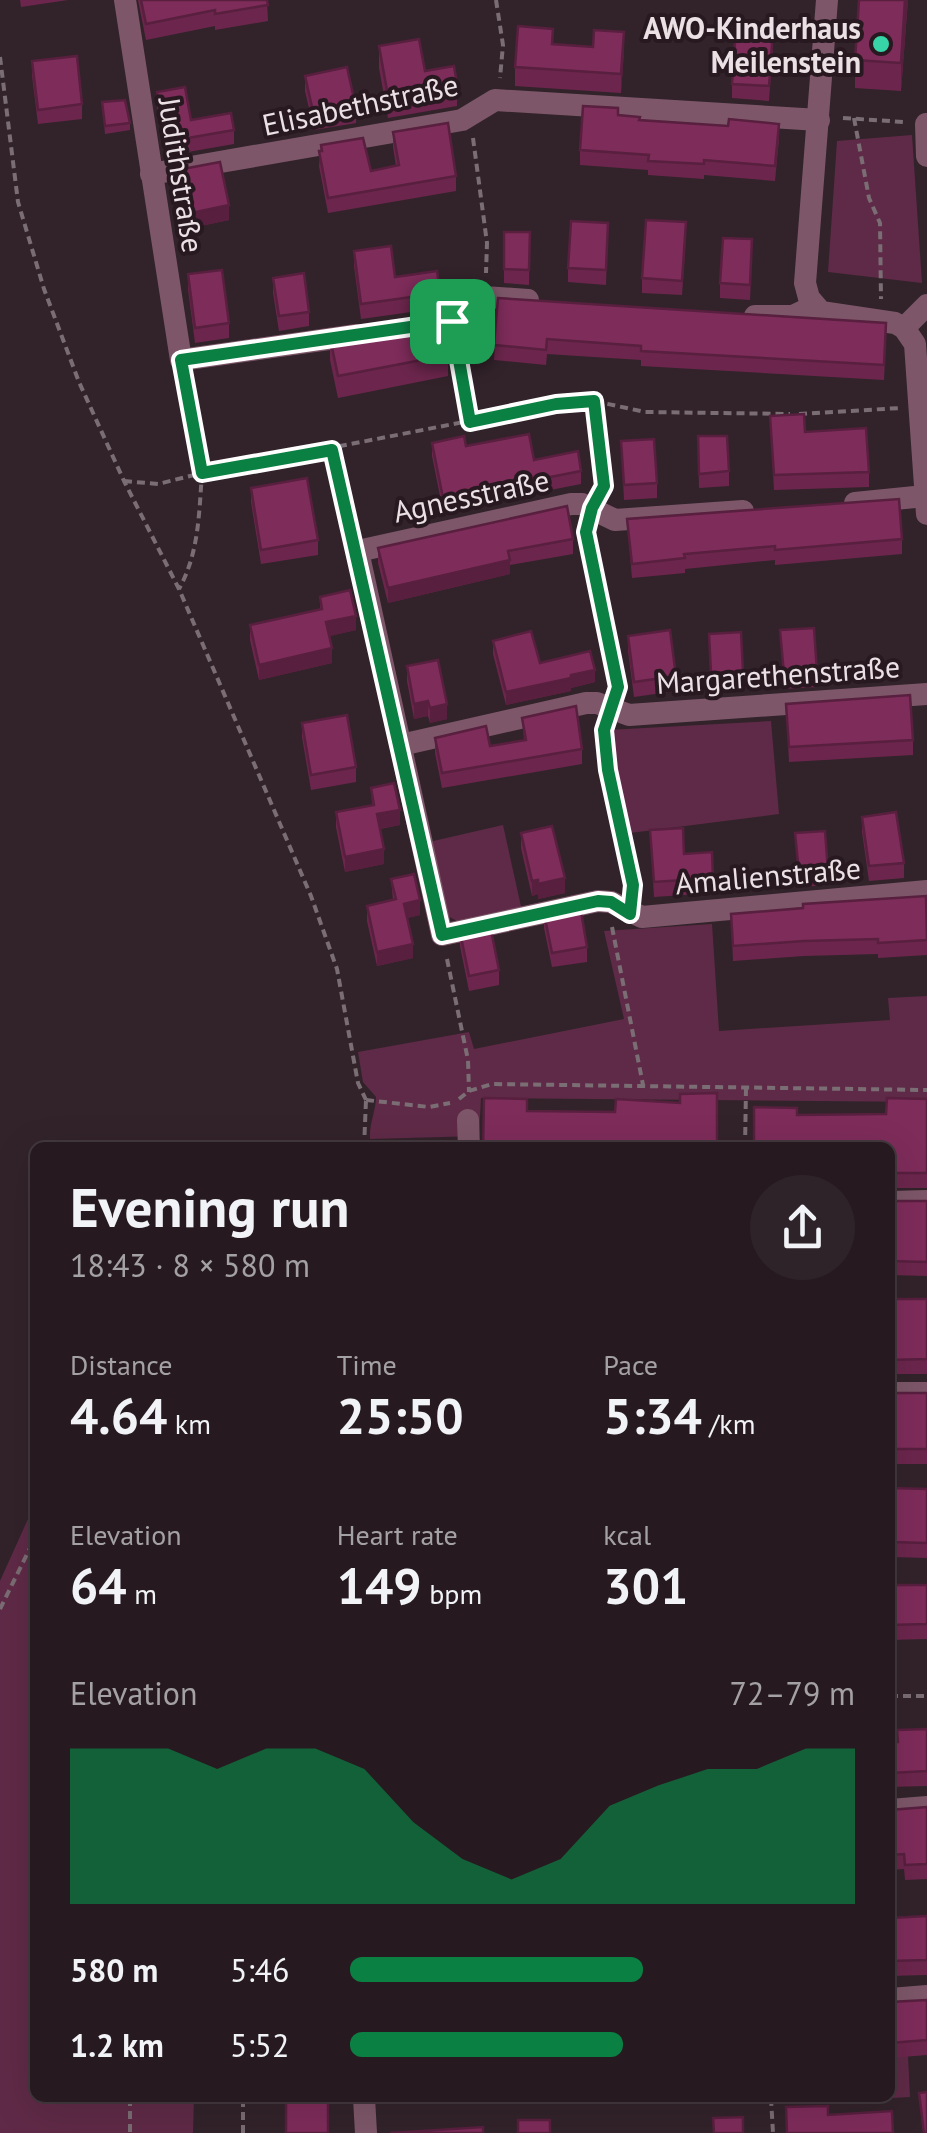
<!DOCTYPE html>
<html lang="en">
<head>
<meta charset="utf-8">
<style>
	body { margin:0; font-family:"PT Sans",sans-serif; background:#2e2329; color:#f1f3f6; height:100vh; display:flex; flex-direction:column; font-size:38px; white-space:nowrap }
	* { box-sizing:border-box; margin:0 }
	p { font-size:32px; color:#a4a1a5 }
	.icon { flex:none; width:55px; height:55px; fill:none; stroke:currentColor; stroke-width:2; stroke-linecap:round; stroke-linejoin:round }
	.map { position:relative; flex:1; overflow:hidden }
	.drawer { position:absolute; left:30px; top:1142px; width:865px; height:960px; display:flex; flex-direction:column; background:#261a20; border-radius:15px; box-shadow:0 10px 40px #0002,0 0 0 2px #42383e }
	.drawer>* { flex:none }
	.pin { position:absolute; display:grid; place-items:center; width:85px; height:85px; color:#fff; margin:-42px; border-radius:20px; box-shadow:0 5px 15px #0006 }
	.round { display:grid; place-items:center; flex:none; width:105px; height:105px; border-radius:52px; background:#2e2329 }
	.overview { display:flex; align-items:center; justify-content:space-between; height:170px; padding:0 40px }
	h1 { font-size:55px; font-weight:700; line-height:75px }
	.figures { display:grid; grid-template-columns:repeat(3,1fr); gap:15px; height:170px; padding:10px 40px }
	.figures div { display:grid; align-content:center }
	.figures b { font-size:50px; font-weight:700 }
	.figures small { font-size:28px; font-weight:400 }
	.figures p { font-size:28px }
	.chart { height:280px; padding:20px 40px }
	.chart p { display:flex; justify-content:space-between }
	.chart svg { width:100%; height:180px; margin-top:10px; fill:#0b8043; opacity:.7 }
	ul { padding:0 40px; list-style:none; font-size:32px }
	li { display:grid; grid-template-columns:160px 120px 1fr; align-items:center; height:75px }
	li i { height:25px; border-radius:12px; background:#0b8043 }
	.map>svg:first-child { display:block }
	.green { fill:#5f2a47 }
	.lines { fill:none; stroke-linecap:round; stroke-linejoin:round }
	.path { stroke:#7a6d73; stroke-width:4; stroke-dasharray:8 5; stroke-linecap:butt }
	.minor { stroke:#7d5769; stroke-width:22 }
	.wall { fill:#6c264d }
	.shaded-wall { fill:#581f3f }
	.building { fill:#7e2c5a; stroke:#581f3f; stroke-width:2.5 }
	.route-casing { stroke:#fff; stroke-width:20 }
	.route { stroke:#0b8043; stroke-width:12 }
	.poi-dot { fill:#36d4a7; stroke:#281921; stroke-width:4 }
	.labels { text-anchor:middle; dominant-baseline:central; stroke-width:8; stroke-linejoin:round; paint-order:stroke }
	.poi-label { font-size:30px; font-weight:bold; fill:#ebe1e5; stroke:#281921; text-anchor:end }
	.street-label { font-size:30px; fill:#ebe1e5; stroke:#281921 }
</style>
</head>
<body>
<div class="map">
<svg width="927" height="2133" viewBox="0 0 927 2133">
	<rect width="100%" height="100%" fill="#32232a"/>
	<!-- green -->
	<g class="green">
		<path d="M912,135L922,283L828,272L837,141Z"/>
		<path d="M771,721L779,814L630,833L610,754L608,730Z"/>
		<path d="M503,825L522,911L457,921L446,915L429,842Z"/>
		<path d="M712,924L719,1031L890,1020L888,998L927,996V1102L481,1098L479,1136L370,1139C369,1123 376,1111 376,1097L363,1082L358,1052L469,1032L474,1049L624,1019L604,931Z"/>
		<path d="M28,1519H35V2098H194L193,2133H0V1581Z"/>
		<path d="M906,2013L910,2097L839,2101V2098H890V2014Z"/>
	</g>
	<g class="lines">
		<!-- path -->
		<g class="path">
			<path d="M496,0L503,45L500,78"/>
			<path d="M0,57L18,202L44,289L79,382L124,481L179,589L311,896L337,969L358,1083L366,1100"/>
			<path d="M843,118L904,122"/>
			<path d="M854,118L869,198L880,223L881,299"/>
			<path d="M473,138L487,243L486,273"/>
			<path d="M456,342L470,422"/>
			<path d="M185,380L202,473L556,404L594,401L645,412L790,414"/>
			<path d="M594,401L604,486L602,490"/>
			<path d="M799,414L900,408"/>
			<path d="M332,449L353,532"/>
			<path d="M124,481L158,484L202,473C199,513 199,553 179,589"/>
			<path d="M587,532L617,689"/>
			<path d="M604,732L608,771L632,889"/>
			<path d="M612,927L643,1085"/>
			<path d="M447,959L468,1060L469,1092"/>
			<path d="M459,1099L469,1091L492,1084L927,1090"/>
			<path d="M366,1100L429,1107L450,1103"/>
			<path d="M364,1148L366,1100"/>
			<path d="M745,1148L746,1088"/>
			<path d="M0,1609L35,1538"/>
			<path d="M890,1696H927"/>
			<path d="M130,2098V2133"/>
			<path d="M771,2098L773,2133"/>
			<path d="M243,2133V2098"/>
		</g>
		<!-- minor -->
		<g class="minor">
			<path d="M125,0L181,360L357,335"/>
			<path d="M827,0L805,283L809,298L821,312L895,323L904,328L915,344L927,514"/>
			<path d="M926,124L927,156"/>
			<path d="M151,174L462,120L495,100L819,120"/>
			<path d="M755,316H793L814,306"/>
			<path d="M413,327L452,321L484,297L528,300"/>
			<path d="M904,328L927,305"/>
			<path d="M855,503L925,496"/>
			<path d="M743,511L615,520L582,504H571L358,551L442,935L598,901L611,902L642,917L927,891"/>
			<path d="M401,745L586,703H597L629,715L927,694"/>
			<path d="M468,1120L469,1148"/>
			<path d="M890,1202L927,1201"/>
			<path d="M890,1393H927"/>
			<path d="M890,1810L927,1807"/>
			<path d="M890,1999L927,1996"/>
			<path d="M364,2098L366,2133"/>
		</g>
	</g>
	<!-- wall -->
	<g class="wall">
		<path d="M20,0H68L21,7Z"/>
		<path d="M138,0H267L268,21L215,30V26L146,40Z"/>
		<path d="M908,0L901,91L855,88V60Z"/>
		<path d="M553,44L624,51L621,93L515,86V67Z"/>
		<path d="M379,46L425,71L457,84V106L388,118L379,68Z"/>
		<path d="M773,46L769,101L732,98V84Z"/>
		<path d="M32,61L82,104V119L38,124L32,76Z"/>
		<path d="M305,76L356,108V123L314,130L305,91Z"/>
		<path d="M157,92L191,120L234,130V144L165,156L157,107Z"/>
		<path d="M102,102L130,123V130L105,134Z"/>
		<path d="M618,115L639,120L779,139L775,181L704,175V179L648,175V170L580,165V150Z"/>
		<path d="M393,132L456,176V191L328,213L319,166L321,145L371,171L396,166L393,147Z"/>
		<path d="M172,171L229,220L182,230L172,186Z"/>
		<path d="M608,223L606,285L568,282V268Z"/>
		<path d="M504,232H530L529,285L504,283Z"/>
		<path d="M686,237L682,295L642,293V278Z"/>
		<path d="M354,251L395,277L440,293V308L361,319L354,266Z"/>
		<path d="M752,254L750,300L720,298V283Z"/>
		<path d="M188,274L229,323V338L195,343L188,289Z"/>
		<path d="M273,278L309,312V326L279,331L273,293Z"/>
		<path d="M498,298L886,338L884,380L641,366V360L547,354L546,365L494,360Z"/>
		<path d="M330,338L448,355V376L338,398L330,360Z"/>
		<path d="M770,416L869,472V487L774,490Z"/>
		<path d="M698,436L729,471V486L699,488Z"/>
		<path d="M621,441L657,483V498L624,500Z"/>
		<path d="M432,443L466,446L581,471V484L443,511L432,456Z"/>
		<path d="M251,488L318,540V555L261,564L251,502Z"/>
		<path d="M627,519L902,539V554L775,565V560L685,569V573L632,578Z"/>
		<path d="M573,539V554L510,565V574L388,603L378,563V548Z"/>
		<path d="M320,597L356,630L329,636L332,663L259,680L250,640V625L320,609Z"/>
		<path d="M780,630L817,672V687L784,689Z"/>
		<path d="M628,636L676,676V691L634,697L628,651Z"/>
		<path d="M493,641L540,663L595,682L571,688V691L506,705L493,654Z"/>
		<path d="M709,649L743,671V686L711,687Z"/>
		<path d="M407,666L447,719L430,723L428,716L414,719L407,681Z"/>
		<path d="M786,704L913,740V755L789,762Z"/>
		<path d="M522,718L582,749V764L442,788L435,753V738L490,746L524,740Z"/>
		<path d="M302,723L356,767V782L311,790L302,737Z"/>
		<path d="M371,788L400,825L380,829L384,864L345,872L336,827V812L372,805Z"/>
		<path d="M862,817L904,863V878L869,881L862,832Z"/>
		<path d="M650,830L684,854L713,878V893L654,897Z"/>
		<path d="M521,833L565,893L538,899V894L532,896L521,848Z"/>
		<path d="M795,833L828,870V885L799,887Z"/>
		<path d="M391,879L420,915L407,918L413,958L377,966L367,921V906L393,900Z"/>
		<path d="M927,909V955L878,958V954L804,956L733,961L731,914Z"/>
		<path d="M544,913L587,947V962L552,967L544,928Z"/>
		<path d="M460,932L499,970V985L469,991L460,946Z"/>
		<path d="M927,1099V1188H890V1148L797,1115L886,1114Z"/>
		<path d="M890,1201H927V1276L890,1275Z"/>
		<rect x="890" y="1299" width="37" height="75"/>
		<rect x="892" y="1393" width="35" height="71"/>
		<path d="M892,1488L927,1489V1558L891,1557Z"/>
		<path d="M890,1585H927V1639L890,1640Z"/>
		<path d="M927,1729V1786L890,1787V1743L898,1742Z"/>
		<path d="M927,1807V1879L905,1880L904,1869L890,1870V1810Z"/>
		<path d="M927,1916V1975L890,1976V1918Z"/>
		<path d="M927,2000V2055L890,2058V2002Z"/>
		<path d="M384,2098H410V2099L384,2100Z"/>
	</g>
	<!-- shaded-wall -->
	<g class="shaded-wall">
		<path d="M905,0H908L901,91V63Z"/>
		<path d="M624,32V51L621,93V74Z"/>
		<path d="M229,205V220L182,230V215Z"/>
		<path d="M510,560V574L388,603V588Z"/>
		<path d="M356,616V630L326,637V622Z"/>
		<path d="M332,648V663L259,680V665Z"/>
		<path d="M595,670V682L571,688V691L506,705V692Z"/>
		<path d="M428,701V716L414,719V704Z"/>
		<path d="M447,704V719L430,723V708Z"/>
		<path d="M400,810V825L377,829V814Z"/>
		<path d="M384,849V864L345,872V857Z"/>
		<path d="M565,878V893L538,899V884Z"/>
		<path d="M538,880V894L532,896V881Z"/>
		<path d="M420,900V915L404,919V904Z"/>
		<path d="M413,944V958L377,966V952Z"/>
	</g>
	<!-- building -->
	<g class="building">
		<path d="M141,0H267L268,5L215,14V10L146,24Z"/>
		<path d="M859,0H905L901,63L855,60Z"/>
		<path d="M518,26L553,29L552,44L593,47L594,30L624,32L621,74L515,67Z"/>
		<path d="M736,28L773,31L769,86L732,84Z"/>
		<path d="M419,39L425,71L454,66L457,84L388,96L379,46Z"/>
		<path d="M77,56L82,104L38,110L32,61Z"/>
		<path d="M347,67L356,108L314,116L305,76Z"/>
		<path d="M185,87L191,120L231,113L234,130L165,142L157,92Z"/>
		<path d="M125,100L130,123L105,126L102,102Z"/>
		<path d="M583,106L618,108V115L640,117L639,120L728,126L729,119L779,124L775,166L704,160V164L648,161L649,155L580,150Z"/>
		<path d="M448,123L456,176L328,198L319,151H322L321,145L363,138L371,171L399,165L393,132Z"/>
		<path d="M220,162L229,205L182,215L172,171Z"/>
		<path d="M646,220L686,222L682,281L642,278Z"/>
		<path d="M571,221L608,223L606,270L568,268Z"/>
		<path d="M504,232H530L529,270L504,269Z"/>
		<path d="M723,238L752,239L750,285L720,283Z"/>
		<path d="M391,246L395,277L437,271L440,293L361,304L354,251Z"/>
		<path d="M222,270L229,323L195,328L188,274Z"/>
		<path d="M304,273L309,312L279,316L273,278Z"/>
		<path d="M498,298L886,323L884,365L641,351V346L547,339L546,350L494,345Z"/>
		<path d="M441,316L448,355L338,376L330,338L366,331L365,327Z"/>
		<path d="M804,414L805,432L866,428L869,472L774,475L770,416Z"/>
		<path d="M529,434L534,460L578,451L581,471L443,498L432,443L464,436L466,446Z"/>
		<path d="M698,436H727L729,471L699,474Z"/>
		<path d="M654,439L657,483L624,485L621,441Z"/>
		<path d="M307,478L318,540L261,550L251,488Z"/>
		<path d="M899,499L902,539L775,550V546L684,554L685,558L632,564L627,519Z"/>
		<path d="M567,506L573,539L508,551L510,560L388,588L378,548Z"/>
		<path d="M350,590L356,616L326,622L332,648L259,665L250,625L322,609L320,597Z"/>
		<path d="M814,628L817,672L784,674L780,630Z"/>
		<path d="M670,630L676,676L634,682L628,636Z"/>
		<path d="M531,631L540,663L590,651L595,670L571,675V678L506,692L493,641Z"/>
		<path d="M741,632L743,671L711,673L709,634Z"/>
		<path d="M438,660L447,704L430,708L428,701L414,704L407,666Z"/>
		<path d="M910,695L913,740L789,747L786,704Z"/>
		<path d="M576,706L582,749L442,773L435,738L486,726L490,746L526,740L522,718Z"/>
		<path d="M347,715L356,767L311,775L302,723Z"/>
		<path d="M394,783L400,810L377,814L384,849L345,857L336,812L374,805L371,788Z"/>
		<path d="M896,812L904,863L869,866L862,817Z"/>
		<path d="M552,826L565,878L538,884V880L532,881L521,833Z"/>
		<path d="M683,828L684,854L712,852L713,878L654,882L650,830Z"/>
		<path d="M825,831L828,870L799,873L795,833Z"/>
		<path d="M414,874L420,900L404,904L413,944L377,952L367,906L396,899L391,879Z"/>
		<path d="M926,896L927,940L878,943V939L804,941L733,946L731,914L803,908V904Z"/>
		<path d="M580,905L587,947L552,953L544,913Z"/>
		<path d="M490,925L499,970L469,976L460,932Z"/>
		<path d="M717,1093V1148H483L484,1098L527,1099V1111L615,1112L616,1099L680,1103V1094Z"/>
		<path d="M887,1098L927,1099V1173H890V1148H754V1107L797,1108V1115L886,1114Z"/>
		<path d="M393,1142L434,1143V1148H393Z"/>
		<path d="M890,1201H927V1262L890,1261Z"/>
		<path d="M890,1299H927V1359L890,1360Z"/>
		<rect x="892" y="1393" width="35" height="56"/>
		<path d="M892,1488L927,1489V1543L891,1542Z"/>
		<path d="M890,1585H927V1624L890,1625Z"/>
		<path d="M927,1729V1771L890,1773V1743L898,1742L897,1730Z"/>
		<path d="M927,1807V1864L905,1865L904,1854L890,1855V1810Z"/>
		<path d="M927,1916V1960L890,1961V1918Z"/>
		<path d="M927,2000V2040L890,2043V2002Z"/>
		<path d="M927,2092V2133H924L919,2093Z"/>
		<rect x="286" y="2098" width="42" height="35"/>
		<path d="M828,2106V2115L892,2111L893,2133H787L786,2107Z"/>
		<path d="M743,2117V2133H714L713,2118Z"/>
		<rect x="518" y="2120" width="32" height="13"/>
		<path d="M483,2127V2133H390Z"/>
	</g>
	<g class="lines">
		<!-- route casing -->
		<g class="route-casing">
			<path id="route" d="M452,321L470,422L556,404L594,401L604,486L592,508L586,532L618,687L604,730L608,770L633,885L630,914L611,902L598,901L442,935L332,450L202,473L181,360Z"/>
		</g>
		<!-- route -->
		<use href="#route" class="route"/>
	</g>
	<!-- markers -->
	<circle class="poi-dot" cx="881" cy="44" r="10"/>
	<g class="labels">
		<!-- poi labels -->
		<g class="poi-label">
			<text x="861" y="27">AWO-Kinderhaus<tspan x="861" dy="34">Meilenstein</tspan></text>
		</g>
		<!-- street labels -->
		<g class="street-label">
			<text transform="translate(360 104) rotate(-12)">Elisabethstraße</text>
			<text transform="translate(182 175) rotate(81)">Judithstraße</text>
			<text transform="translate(471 495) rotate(-12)">Agnesstraße</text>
			<text transform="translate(778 674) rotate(-4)">Margarethenstraße</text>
			<text transform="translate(768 875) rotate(-5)">Amalienstraße</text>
		</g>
	</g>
</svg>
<div class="pin" style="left:452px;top:321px;background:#1e9e55"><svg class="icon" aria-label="arrive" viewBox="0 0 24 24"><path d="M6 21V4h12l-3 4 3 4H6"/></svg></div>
<section class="drawer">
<div class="overview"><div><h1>Evening run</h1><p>18:43 · 8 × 580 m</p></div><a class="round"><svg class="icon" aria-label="share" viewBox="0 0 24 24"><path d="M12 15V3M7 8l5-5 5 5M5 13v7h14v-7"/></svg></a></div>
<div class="figures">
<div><p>Distance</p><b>4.64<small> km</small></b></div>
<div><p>Time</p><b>25:50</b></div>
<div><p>Pace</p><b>5:34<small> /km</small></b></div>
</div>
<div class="figures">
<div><p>Elevation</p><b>64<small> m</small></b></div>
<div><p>Heart rate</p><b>149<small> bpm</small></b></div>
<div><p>kcal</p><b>301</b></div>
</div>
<div class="chart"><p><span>Elevation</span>72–79 m</p>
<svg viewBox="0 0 160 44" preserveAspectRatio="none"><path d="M0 44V6L10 6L20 6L30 11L40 6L50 6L60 11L70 24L80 33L90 38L100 33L110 20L120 15L130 11L140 11L150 6L160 6V44z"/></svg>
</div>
<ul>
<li><b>580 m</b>5:46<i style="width:58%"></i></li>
<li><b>1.2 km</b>5:52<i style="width:54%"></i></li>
</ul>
</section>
</div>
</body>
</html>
